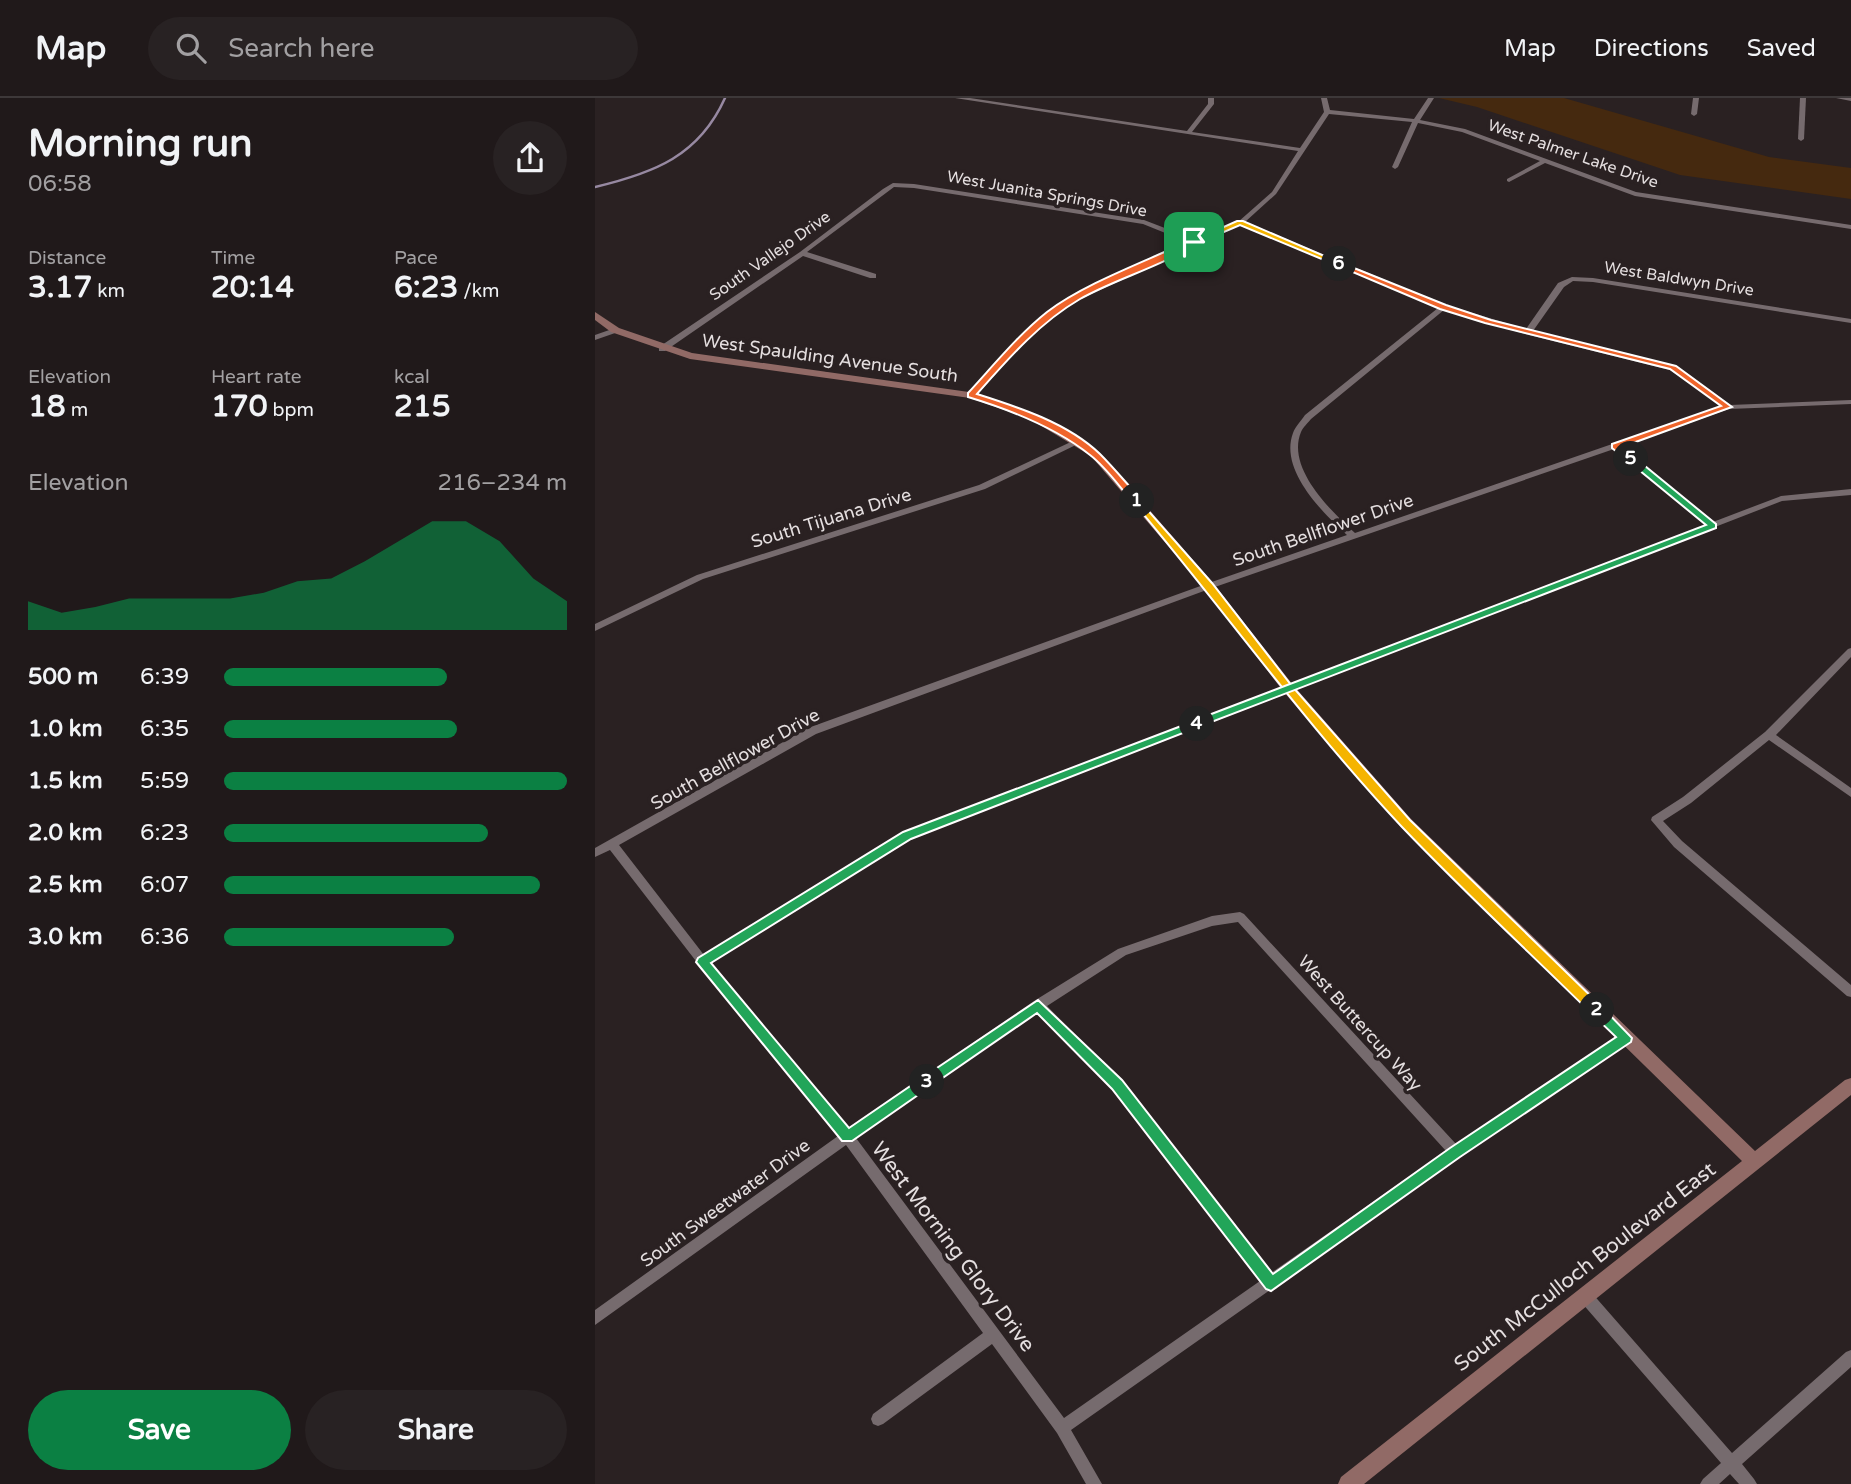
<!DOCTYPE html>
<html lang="en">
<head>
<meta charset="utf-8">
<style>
	body { margin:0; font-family:"Varela Round",sans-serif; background:#282223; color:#f1f3f6; height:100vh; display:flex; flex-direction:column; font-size:26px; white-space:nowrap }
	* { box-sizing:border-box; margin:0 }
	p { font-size:23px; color:#a2a0a2 }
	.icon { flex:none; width:38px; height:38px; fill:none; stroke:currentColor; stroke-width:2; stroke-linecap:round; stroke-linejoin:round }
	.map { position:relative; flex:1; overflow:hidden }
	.drawer { display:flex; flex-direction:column; background:#20191a; width:595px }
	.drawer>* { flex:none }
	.pin { position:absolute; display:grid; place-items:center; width:60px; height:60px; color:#fff; margin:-30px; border-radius:14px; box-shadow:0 4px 10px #0006 }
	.km { position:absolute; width:35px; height:35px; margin:-18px; border-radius:50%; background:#222; color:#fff; font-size:19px; line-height:35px; text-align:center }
	.round { display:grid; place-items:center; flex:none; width:74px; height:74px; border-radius:37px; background:#282223 }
	.overview { display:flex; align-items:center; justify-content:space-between; height:119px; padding:0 28px }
	h1 { font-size:38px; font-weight:700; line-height:52px }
	.metrics { display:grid; grid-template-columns:repeat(3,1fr); gap:10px; height:119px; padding:7px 28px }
	.metrics div { display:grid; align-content:center }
	.metrics b { font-size:30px; font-weight:700 }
	.metrics small { font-size:19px; font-weight:400 }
	.metrics p { font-size:19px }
	.chart { height:196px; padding:14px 28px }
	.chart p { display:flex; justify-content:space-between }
	.chart svg { width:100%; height:126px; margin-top:7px; fill:#0b8043; opacity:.7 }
	.button { display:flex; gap:14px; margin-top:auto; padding:14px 28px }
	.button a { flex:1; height:80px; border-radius:42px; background:#0b8043; color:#fff; font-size:28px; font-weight:700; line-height:80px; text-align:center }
	.button a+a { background:#282223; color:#f1f3f6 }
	ul { padding:0 28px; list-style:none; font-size:23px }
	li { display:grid; grid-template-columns:112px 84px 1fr; align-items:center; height:52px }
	li i { height:18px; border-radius:9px; background:#0b8043 }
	header { display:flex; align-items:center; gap:42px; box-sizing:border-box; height:98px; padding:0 35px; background:#20191a; border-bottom:2px solid #3d3839 }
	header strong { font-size:33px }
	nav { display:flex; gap:38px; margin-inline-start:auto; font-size:24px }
	.search { width:490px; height:63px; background:#282223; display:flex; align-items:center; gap:18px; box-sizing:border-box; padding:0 24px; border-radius:38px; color:#a2a0a2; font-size:26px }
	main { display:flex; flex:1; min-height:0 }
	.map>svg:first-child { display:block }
	.green { fill:#45290f }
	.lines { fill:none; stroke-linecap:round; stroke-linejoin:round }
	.stream { stroke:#9789a2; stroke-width:2.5 }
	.street { fill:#766b6e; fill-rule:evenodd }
	.secondary { fill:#916a66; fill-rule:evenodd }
	.split-1 { fill:#f0652b; stroke:#fff; stroke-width:2 }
	.split-2 { fill:#f5b400; stroke:#fff; stroke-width:2 }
	.split-3 { fill:#22a559; stroke:#fff; stroke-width:2 }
	.split-4 { fill:#22a559; stroke:#fff; stroke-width:2 }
	.split-5 { fill:#22a559; stroke:#fff; stroke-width:2 }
	.split-6 { fill:#f0652b; stroke:#fff; stroke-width:2 }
	.split-7 { fill:#f5b400; stroke:#fff; stroke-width:2 }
	.labels { text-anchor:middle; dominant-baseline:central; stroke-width:7; stroke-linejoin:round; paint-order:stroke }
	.far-street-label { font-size:16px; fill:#e5dfe0; stroke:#2a2122 }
	.street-label { font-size:18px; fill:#e5dfe0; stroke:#2a2122 }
	.near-street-label { font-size:21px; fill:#e5dfe0; stroke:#2a2122 }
</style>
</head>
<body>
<header>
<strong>Map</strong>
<div class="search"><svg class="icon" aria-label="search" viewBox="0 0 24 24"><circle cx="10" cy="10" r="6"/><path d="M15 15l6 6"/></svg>Search here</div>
<nav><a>Map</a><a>Directions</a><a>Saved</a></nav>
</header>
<main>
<section class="drawer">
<div class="overview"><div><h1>Morning run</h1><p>06:58</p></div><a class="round"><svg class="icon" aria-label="share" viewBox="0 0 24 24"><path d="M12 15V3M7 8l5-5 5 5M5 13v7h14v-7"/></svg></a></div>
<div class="metrics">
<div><p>Distance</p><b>3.17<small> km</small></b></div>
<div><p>Time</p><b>20:14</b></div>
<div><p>Pace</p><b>6:23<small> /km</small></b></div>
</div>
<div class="metrics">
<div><p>Elevation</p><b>18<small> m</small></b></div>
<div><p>Heart rate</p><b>170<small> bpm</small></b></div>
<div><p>kcal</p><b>215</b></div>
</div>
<div class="chart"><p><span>Elevation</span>216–234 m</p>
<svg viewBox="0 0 160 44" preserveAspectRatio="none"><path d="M0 44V34L10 38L20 36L30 33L40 33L50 33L60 33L70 31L80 27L90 26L100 20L110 13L120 6L130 6L140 13L150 26L160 34V44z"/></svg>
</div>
<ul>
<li><b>500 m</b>6:39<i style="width:65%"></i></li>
<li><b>1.0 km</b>6:35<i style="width:68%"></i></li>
<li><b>1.5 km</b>5:59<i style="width:100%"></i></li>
<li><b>2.0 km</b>6:23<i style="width:77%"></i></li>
<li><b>2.5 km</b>6:07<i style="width:92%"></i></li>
<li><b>3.0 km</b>6:36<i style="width:67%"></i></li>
</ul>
<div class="button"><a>Save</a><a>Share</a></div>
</section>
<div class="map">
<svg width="1256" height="1386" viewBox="0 0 1256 1386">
	<rect width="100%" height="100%" fill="#2a2122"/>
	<!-- green -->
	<path class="green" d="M844,0H969L1174,59L1256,70V101L1085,77L882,9Z"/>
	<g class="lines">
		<!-- stream -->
		<path class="stream" d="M0,89C59,75 104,58 130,0"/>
		<!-- street -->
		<g class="street">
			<path d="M360,0H375L592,33L613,6V0H619V6L597,34L705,50L729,14L726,0H732L735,12L819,21L833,0H839L825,22L870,31L1041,94L1256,127V131L1040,98L950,65L914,84L912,83V81L945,63L867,34L823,25L803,69L800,71L797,69L817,24L734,16L681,96L650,124L851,207L931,231L963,185L977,179L998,180L1256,221V225L998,184L978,183L969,189L938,233L1081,268L1135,307L1256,302V306L1134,311L1026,349L1118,424L1186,398L1256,391V397L1187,403L316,741L116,865L253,1031L439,903L523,851L617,818L645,814L649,816L861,1046L1027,936L1031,935L1035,936L1037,940L1035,944L865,1058L683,1187L681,1191L675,1192L476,1332L507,1386H491L462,1335L397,1246L288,1326L283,1328L278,1326L276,1321L278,1316L388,1235L251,1047L0,1227V1212L243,1038L104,867L15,752L0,759V750L213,630L611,486L752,437C728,415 684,372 698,335C700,329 706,323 710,317L843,210L645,127L488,200L458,218L413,262L380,299H374V295L407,258L452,214L482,196L595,145L548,126L319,90L299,89L212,154L281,176V180H275L208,158L70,253H64V249L205,154L288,91L298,85L319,86L549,122L601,142L643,124L677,94L703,53ZM849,212L930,236L1075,272L1127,308L760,435C736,413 691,370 706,334C708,329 713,325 716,321ZM1019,351L1111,427L308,735L109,857L24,747L221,636L617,490ZM643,824L851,1053L676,1175L526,983L452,908L531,857L617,828ZM442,914L518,991L665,1183L469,1320L261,1040Z"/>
			<path d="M1098,0H1104L1102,16L1099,18L1096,16Z"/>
			<path d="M1205,0H1211L1209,41L1206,43L1203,41Z"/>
			<path d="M1241,0H1256V3Z"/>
			<path d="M20,230H23V234L0,242V237Z"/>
			<path d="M480,342H483L487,344L390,391L108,481L0,533V526L102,477L384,387Z"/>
			<path d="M1256,550V559L1181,637L1256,690V699L1174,642L1096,705L1068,723L1087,743L1256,887V899L1252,898L1079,749L1056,722L1057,719L1088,699L1170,634L1253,551Z"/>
			<path d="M991,1192L996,1194L1137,1355L1251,1254L1256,1252V1269L1147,1366L1159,1381L1162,1386H1144L1135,1376L1124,1386H1105L1108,1381L1126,1365L986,1204L984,1199L986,1194Z"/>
		</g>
		<!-- secondary -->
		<path class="secondary" d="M0,214L24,230L97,255L381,295L443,317L504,354L618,485L698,587L816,721L1160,1053L1250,982L1256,980V997L769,1386H743L746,1379L1147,1063L806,729L688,593L610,491L496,358L435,321L375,300L95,261L16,234L0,222Z"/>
	</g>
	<!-- split-1 -->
	<path class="split-1" d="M596,142L603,144C569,168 522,180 485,201C444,225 413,261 382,296C423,309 473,325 505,356C519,370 532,386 546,401V405H539C525,390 512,370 495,357C460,329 416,312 373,299V295C398,268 423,237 452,214C490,185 552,163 596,142Z"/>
	<!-- split-2 -->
	<path class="split-2" d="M542,400L617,485L697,588L815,722L1006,908V916H997C934,854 868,793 807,729C711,627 629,512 539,405V401Z"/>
	<!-- split-3 -->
	<path class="split-3" d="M443,902L527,982L678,1176L855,1050L1021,939L997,916V908H1006L1037,940L1036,944L865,1059L676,1193L671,1191L517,991L442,915L336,988H327V980Z"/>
	<!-- split-4 -->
	<path class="split-4" d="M602,622L607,626L606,628L316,741L116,865L254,1030L327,980H336V988L257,1043H247L101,864L103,860L308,734Z"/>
	<!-- split-5 -->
	<path class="split-5" d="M1033,359H1039L1121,426V430L606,628H598V623L1111,427L1033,363Z"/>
	<!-- split-6 -->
	<path class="split-6" d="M744,164L851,207L896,222L1081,268L1137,309L1027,349L1040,361L1033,363L1017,350V346L1126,308L1075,271L890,225L845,211L741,167Z"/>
	<!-- split-7 -->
	<path class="split-7" d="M642,123H648L748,166L741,167L645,127L601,146L595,144Z"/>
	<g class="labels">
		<!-- far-street labels -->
		<g class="far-street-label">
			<text transform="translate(978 56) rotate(19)">West Palmer Lake Drive</text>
			<text transform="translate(452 96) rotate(10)">West Juanita Springs Drive</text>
			<text transform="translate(175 158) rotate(-35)">South Vallejo Drive</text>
			<text transform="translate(1084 181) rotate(9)">West Baldwyn Drive</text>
		</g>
		<!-- street labels -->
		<g class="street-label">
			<text transform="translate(235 260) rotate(8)">West Spaulding Avenue South</text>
			<text transform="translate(236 420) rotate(-17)">South Tijuana Drive</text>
			<text transform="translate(728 432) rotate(-19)">South Bellflower Drive</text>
			<text transform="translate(140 661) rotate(-29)">South Bellflower Drive</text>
			<text transform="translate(765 925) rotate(48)">West Buttercup Way</text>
			<text transform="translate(130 1105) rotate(-36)">South Sweetwater Drive</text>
		</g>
		<!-- near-street labels -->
		<g class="near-street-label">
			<text transform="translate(358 1149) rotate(53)">West Morning Glory Drive</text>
			<text transform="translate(990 1169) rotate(-38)">South McCulloch Boulevard East</text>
		</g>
	</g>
</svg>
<div class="pin" style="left:599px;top:144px;background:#1e9e55"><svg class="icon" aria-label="arrive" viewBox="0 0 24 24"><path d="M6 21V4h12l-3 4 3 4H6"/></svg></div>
<b class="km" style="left:542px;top:403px">1</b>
<b class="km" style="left:1002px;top:912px">2</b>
<b class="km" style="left:332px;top:984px">3</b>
<b class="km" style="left:602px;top:626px">4</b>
<b class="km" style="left:1036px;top:361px">5</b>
<b class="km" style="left:744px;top:166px">6</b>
</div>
</main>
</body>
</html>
